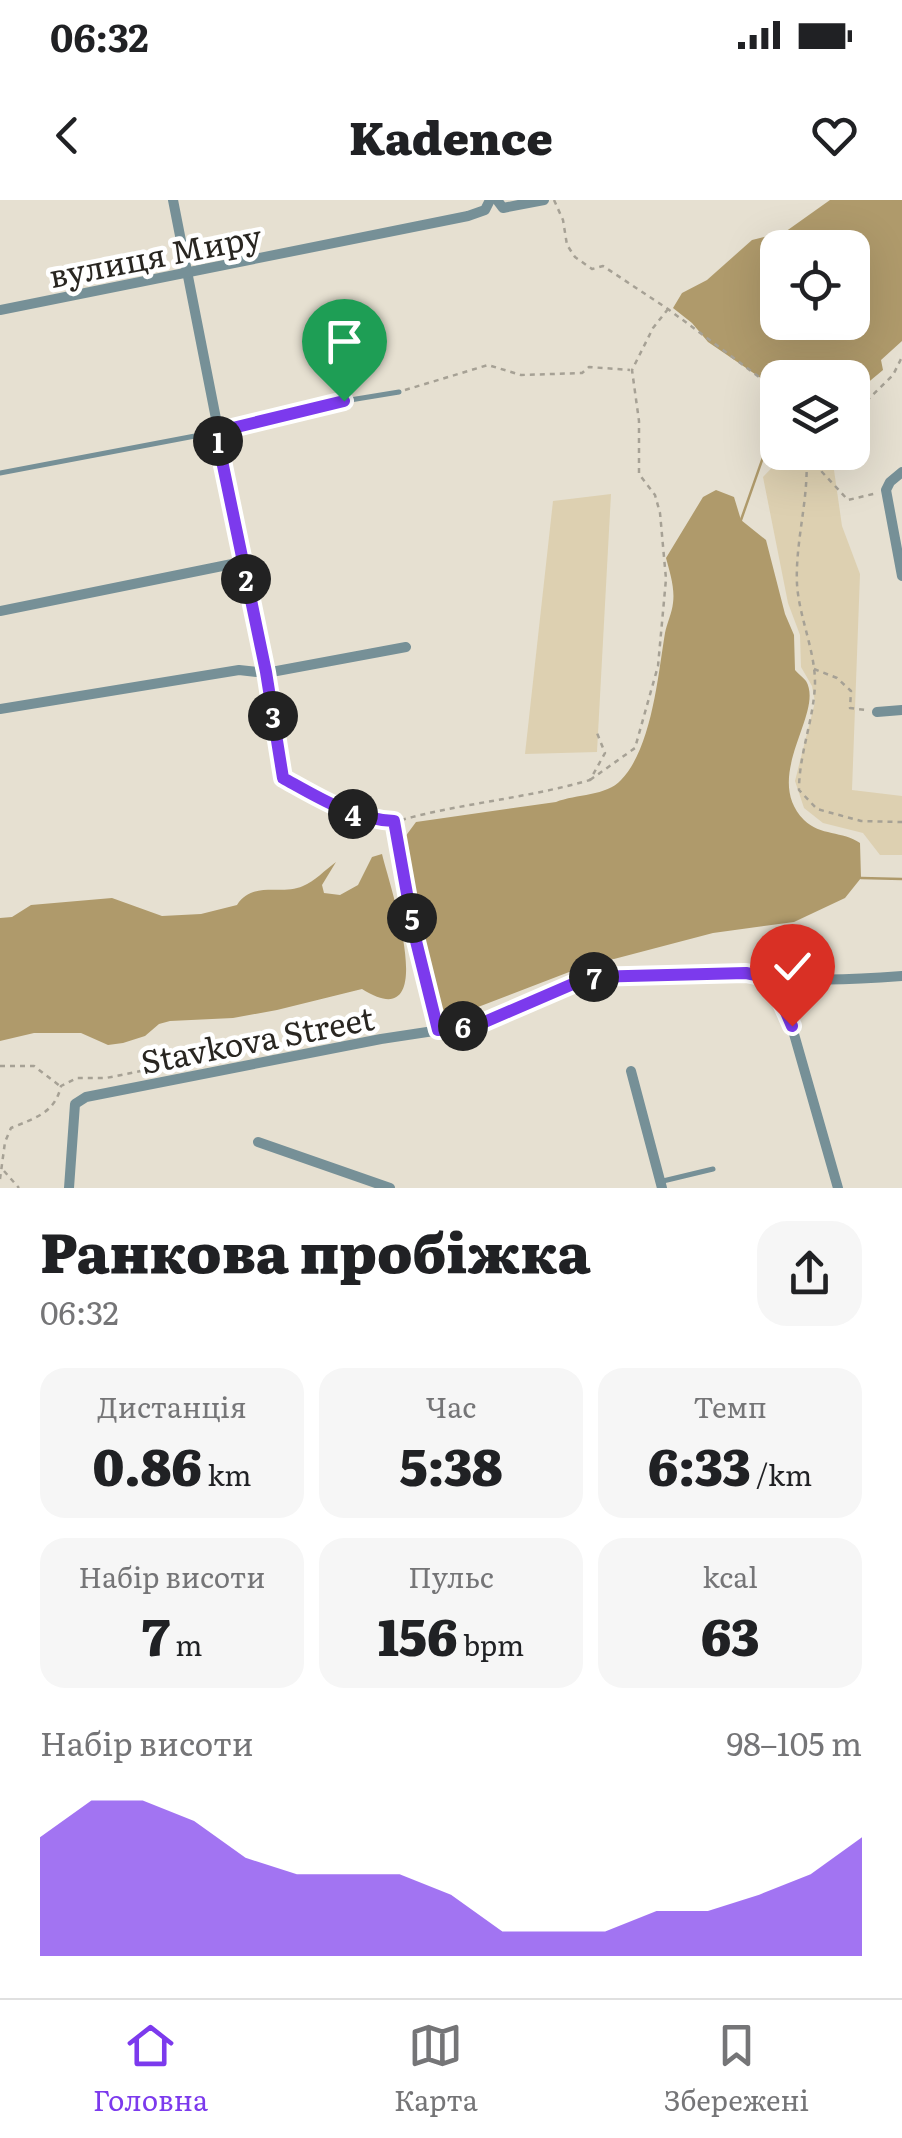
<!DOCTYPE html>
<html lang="uk">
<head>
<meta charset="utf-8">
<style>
	body { margin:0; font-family:Literata,serif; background:#f6f6f6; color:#202124; height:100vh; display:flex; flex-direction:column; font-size:38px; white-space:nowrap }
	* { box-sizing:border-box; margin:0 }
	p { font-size:32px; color:#757577 }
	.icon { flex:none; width:55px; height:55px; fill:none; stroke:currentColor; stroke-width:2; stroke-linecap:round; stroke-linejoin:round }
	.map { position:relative; height:988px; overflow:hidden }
	.drawer { display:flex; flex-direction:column; background:#fff; flex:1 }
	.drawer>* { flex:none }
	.fabs { position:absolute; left:760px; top:30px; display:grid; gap:20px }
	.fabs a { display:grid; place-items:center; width:110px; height:110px; border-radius:20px; background:#fff; box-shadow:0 10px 40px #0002; font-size:50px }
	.pin { position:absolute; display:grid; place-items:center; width:85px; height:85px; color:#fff; margin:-102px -42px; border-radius:50% 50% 50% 0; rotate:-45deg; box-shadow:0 0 10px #0007 }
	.pin .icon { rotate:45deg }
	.km { position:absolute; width:50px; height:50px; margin:-25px; border-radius:50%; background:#222; color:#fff; font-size:28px; line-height:50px; text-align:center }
	.round { display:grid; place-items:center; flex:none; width:105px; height:105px; border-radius:30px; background:#f6f6f6 }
	.head { display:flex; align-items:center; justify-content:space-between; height:170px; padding:0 40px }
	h1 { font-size:55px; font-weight:800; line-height:75px }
	.figures { display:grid; grid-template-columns:repeat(3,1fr); gap:15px; height:170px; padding:10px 40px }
	.figures div { display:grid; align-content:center; border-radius:25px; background:#f6f6f6; text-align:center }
	.figures b { font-size:50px; font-weight:800 }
	.figures small { font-size:28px; font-weight:400 }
	.figures p { font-size:28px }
	.chart { height:280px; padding:20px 40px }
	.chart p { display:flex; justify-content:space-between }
	.chart svg { width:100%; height:180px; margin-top:10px; fill:#7c3aed; opacity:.7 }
	.status { display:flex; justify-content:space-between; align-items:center; height:70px; padding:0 50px; background:#fff; direction:ltr }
	.status svg { height:28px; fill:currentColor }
	header { display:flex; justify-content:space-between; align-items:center; height:130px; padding:0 40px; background:#fff; font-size:45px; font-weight:800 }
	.tab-bar { display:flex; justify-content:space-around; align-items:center; height:140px; border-top:2px solid #e0e0e0; background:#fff; font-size:28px; color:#757577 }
	.tab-bar a { display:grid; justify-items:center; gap:5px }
	.tab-bar .selected { color:#7c3aed }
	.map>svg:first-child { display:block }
	.green { fill:#ddd0b1 }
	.water { fill:#af9a6b; fill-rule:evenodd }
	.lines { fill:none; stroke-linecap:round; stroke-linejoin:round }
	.stream { stroke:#af9a6b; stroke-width:2.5 }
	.path { stroke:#a6a195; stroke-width:2.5; stroke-dasharray:5 5; stroke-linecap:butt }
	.lane { stroke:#769097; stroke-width:5 }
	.street { stroke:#769097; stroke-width:10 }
	.route-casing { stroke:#fff; stroke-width:20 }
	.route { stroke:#7c3aed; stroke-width:12 }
	.labels { text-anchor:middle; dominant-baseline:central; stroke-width:9; stroke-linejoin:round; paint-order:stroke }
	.street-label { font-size:32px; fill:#292621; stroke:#fff }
</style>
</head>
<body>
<div class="status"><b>06:32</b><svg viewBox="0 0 49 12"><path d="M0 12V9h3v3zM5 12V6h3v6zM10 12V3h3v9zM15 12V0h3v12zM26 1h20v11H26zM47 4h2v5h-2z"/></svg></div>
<header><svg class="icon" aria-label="back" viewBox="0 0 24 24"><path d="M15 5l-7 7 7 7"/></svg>Kadence<svg class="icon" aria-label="heart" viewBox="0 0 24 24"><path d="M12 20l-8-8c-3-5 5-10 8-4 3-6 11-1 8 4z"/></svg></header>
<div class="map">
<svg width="902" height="988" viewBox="0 0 902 988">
	<rect width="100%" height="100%" fill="#e6e0d1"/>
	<!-- green -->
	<g class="green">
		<path d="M787,252L809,253L833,263L842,326L860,374L852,590L902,596V655H880L863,633L823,623L804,608L795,581L815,502L812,486L801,467L800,435L788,403L763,277Z"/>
		<path d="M611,294L597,552L525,554L553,301Z"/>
	</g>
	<!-- water -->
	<g class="water">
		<path d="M830,0H902V141L881,160L883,170L853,195L852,178H778L777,189L708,142L692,123L673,108L682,93L707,80L752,40L785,32ZM778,48H852V122H778Z"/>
		<path d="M716,290L734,297L741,320L766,340L785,414L794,435L795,470C798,474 803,477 806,481C825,513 761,576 804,620C820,636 843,631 860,643L861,678L845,698L794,722L713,733L614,759L596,758L577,769L439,822L415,733L399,645L416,622L556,602C576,594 607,596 621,580C652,548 658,475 665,433C667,423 672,413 673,403C675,388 670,373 666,358L703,297Z"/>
		<path d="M382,654C389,684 443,840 362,789L277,810L233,818L170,821L159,824L145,836L123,843L108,845L81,833H34L0,841V718L12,717L31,705L112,698L162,716L201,714L237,705C253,680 281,696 303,686C314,682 326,669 336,662L322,685L324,693L340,695L358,685L372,657Z"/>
	</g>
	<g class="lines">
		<!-- stream -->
		<g class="stream">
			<path d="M741,320L767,246L778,231"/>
			<path d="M861,678L902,679"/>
			<path d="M401,737L413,733"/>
		</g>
		<!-- path -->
		<g class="path">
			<path d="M554,0L563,20L567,45L575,57L592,69L603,66L668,109L778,191"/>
			<path d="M405,190L488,165L521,175L582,173L589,167L630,170"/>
			<path d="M852,215L893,175L902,157"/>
			<path d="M806,252C810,296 795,340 797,384C799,417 815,450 815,483C814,520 799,553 799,590L817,609L861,621L902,622"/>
			<path d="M816,252L822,272L848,300L877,293"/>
			<path d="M814,469L837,478L851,491L850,508L866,510"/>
			<path d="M590,580L635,548L658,466L666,379L660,313L655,295L639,274V221L632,170L653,128L668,109"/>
			<path d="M401,620C463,603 528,598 590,580L605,553L597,533"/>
			<path d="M0,866H34L60,886"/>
			<path d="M4,971L19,988"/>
			<path d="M0,979L5,942L11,928C35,918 55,913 61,886L77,878H106L319,835L332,838"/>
		</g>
		<!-- lane -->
		<g class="lane">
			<path d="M0,273L216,232L344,201L399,192"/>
			<path d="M266,473L283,578C319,598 352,619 395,621L415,733L438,830"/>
			<path d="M663,981L713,969"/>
		</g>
		<!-- street -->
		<g class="street">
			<path d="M173,0L266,473"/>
			<path d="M497,0L503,8L544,0"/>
			<path d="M0,110L468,16L485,10L490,0"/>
			<path d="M902,272L890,282L886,290L902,376"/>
			<path d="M0,411L242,362"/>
			<path d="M0,509L239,470L266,473L406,447"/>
			<path d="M877,512L902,510"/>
			<path d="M771,778L792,827L838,988"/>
			<path d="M631,871L662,988"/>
			<path d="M258,942L390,988"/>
			<path d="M69,988L75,904L86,897L381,839L480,824L589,777L746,773C798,782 850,780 902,776"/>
		</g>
	</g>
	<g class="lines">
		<!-- route casing -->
		<g class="route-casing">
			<path id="route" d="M344,201L216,232L266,472L283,578C319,598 352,619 394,621L414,733L438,830L480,824L589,777L746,773L771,778L792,826"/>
		</g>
		<!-- route -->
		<use href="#route" class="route"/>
	</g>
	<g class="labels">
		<!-- street labels -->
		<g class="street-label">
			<text transform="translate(155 54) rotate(-11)">вулиця Миру</text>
			<text transform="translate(257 838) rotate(-11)">Stavkova Street</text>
		</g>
	</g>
</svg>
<div class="fabs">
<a><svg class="icon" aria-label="locate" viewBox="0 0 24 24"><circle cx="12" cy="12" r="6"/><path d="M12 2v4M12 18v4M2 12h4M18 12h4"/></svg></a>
<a><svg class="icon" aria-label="layers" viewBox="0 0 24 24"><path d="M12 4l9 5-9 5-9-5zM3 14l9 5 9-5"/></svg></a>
</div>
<div class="pin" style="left:344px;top:201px;background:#1e9e55"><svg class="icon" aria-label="arrive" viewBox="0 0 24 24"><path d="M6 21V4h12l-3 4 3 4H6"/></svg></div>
<div class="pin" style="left:792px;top:826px;background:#d93025"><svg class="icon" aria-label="check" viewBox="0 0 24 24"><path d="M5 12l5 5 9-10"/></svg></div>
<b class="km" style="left:218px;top:241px">1</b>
<b class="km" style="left:246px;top:379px">2</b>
<b class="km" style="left:273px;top:516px">3</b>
<b class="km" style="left:353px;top:614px">4</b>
<b class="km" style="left:412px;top:718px">5</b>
<b class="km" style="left:463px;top:826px">6</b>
<b class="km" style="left:594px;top:777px">7</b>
</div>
<section class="drawer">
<div class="head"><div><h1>Ранкова пробіжка</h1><p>06:32</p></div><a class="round"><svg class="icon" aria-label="share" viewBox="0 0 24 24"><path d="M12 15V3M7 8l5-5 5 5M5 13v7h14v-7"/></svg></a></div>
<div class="figures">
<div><p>Дистанція</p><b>0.86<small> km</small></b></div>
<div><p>Час</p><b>5:38</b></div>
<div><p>Темп</p><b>6:33<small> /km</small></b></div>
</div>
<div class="figures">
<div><p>Набір висоти</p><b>7<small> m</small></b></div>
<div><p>Пульс</p><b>156<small> bpm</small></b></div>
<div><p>kcal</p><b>63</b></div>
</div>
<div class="chart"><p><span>Набір висоти</span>98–105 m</p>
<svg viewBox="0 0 160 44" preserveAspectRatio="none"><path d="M0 44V15L10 6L20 6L30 11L40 20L50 24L60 24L70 24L80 29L90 38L100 38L110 38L120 33L130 33L140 29L150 24L160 15V44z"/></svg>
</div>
</section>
<nav class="tab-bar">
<a class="selected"><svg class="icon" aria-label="home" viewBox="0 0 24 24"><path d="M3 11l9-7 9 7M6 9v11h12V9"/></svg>Головна</a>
<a><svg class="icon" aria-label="map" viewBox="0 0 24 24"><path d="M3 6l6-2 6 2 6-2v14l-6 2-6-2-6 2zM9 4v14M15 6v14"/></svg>Карта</a>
<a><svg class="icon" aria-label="saved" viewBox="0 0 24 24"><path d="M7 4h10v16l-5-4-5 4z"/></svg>Збережені</a>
</nav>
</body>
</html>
